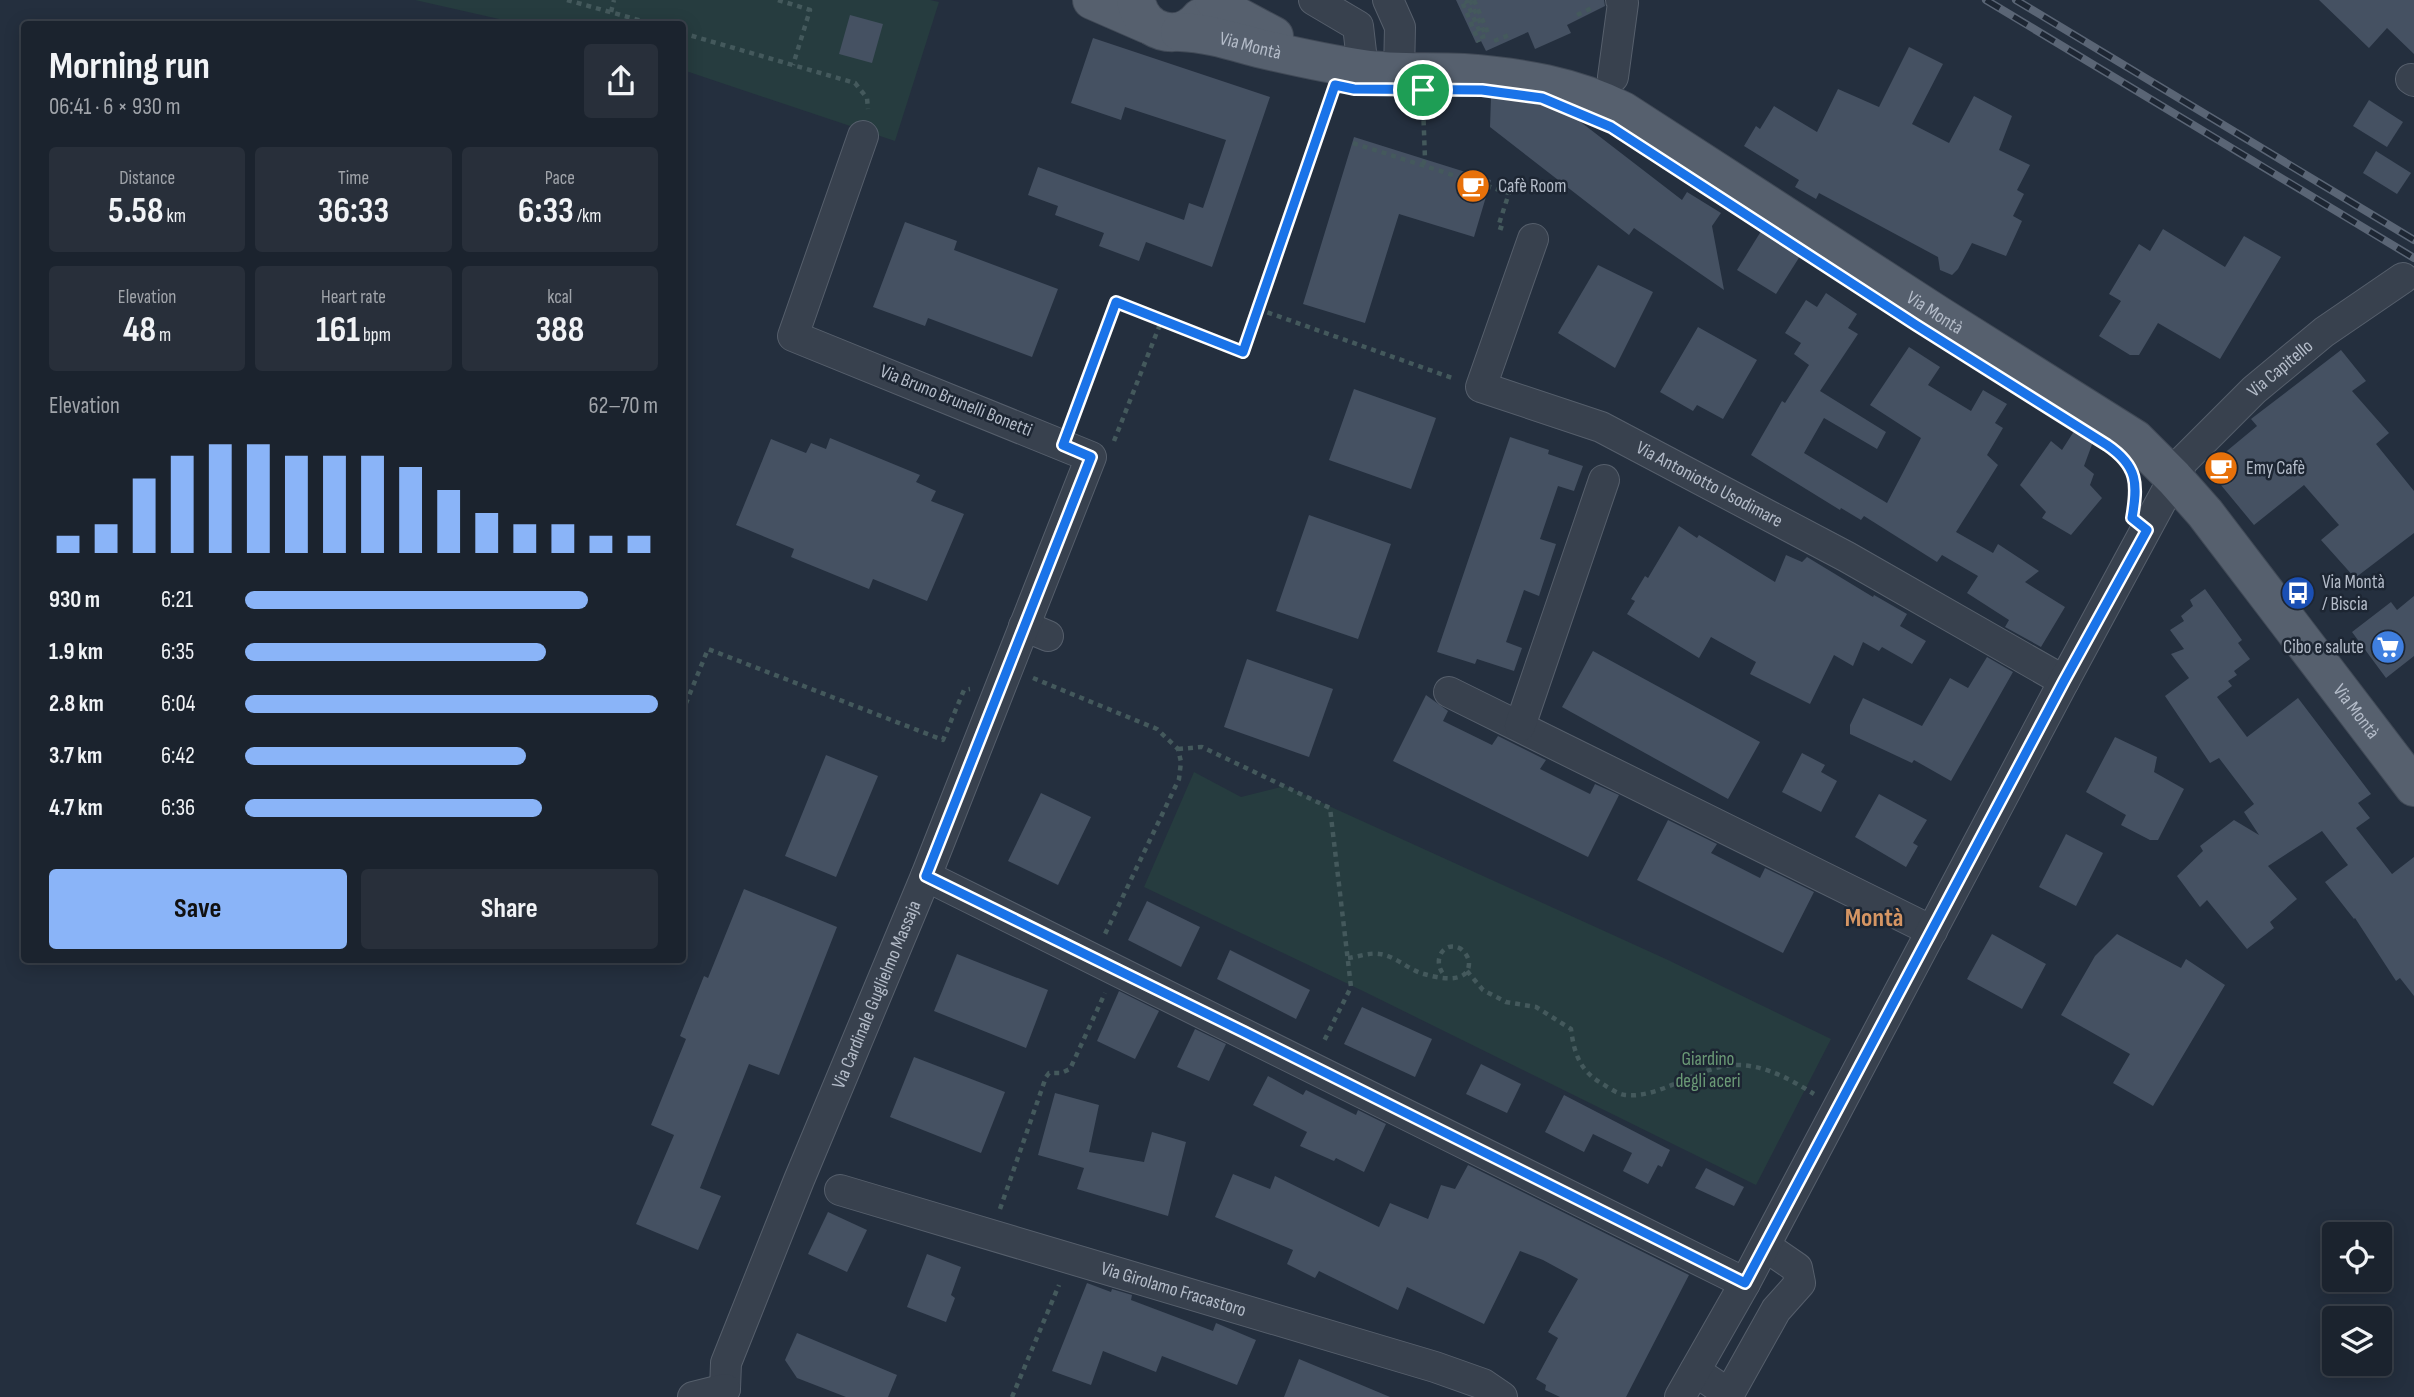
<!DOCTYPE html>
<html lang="en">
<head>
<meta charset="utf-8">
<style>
	body { margin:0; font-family:"Sofia Sans Condensed",sans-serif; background:#282f3a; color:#f1f3f6; height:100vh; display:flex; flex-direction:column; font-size:26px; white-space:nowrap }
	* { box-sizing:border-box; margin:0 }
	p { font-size:23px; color:#a0a4aa }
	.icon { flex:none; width:38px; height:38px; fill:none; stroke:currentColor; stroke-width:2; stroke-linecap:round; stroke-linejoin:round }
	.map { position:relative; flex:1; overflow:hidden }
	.sheet { position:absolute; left:21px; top:21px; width:665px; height:942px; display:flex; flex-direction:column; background:#1b232e; border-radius:7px; box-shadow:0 4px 18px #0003,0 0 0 2px #39404a }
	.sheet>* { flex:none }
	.fabs { position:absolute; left:2322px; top:1222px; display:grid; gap:14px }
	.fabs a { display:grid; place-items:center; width:70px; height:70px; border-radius:7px; background:#1b232e; box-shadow:0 4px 18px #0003,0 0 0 2px #39404a; font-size:35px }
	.pin { position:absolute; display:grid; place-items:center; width:60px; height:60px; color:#fff; margin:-30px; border:4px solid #fff; border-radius:50%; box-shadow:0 2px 7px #0007 }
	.round { display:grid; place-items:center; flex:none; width:74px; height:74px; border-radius:7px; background:#282f3a }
	.headline { display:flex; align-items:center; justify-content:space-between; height:119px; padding:0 28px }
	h1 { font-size:38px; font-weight:700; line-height:52px }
	.metrics { display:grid; grid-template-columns:repeat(3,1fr); gap:10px; height:119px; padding:7px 28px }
	.metrics div { display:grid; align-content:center; border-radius:7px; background:#282f3a; text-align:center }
	.metrics b { font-size:35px; font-weight:700 }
	.metrics small { font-size:19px; font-weight:400 }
	.metrics p { font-size:19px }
	.chart { height:196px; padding:14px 28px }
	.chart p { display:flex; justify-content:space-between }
	.chart svg { width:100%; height:126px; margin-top:7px; stroke:#8ab4f8; stroke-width:6 }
	.action { display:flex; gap:14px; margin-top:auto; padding:14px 28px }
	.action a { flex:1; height:80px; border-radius:7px; background:#8ab4f8; color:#111; font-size:28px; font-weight:700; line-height:80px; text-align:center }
	.action a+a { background:#282f3a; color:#f1f3f6 }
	ul { padding:0 28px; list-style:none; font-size:23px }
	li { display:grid; grid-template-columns:112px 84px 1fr; align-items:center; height:52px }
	li i { height:18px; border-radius:9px; background:#8ab4f8 }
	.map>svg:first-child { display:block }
	.green { fill:#263c3f }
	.building { fill:#455162 }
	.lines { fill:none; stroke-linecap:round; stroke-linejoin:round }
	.minor-casing { stroke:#565f6c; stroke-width:32 }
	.major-casing { stroke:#414a57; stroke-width:40 }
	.path { stroke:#44595c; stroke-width:4.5; stroke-dasharray:5 5; stroke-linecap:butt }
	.minor { stroke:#38414e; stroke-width:30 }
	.major { stroke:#56606e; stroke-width:38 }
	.rail-casing { stroke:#5a6575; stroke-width:8 }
	.rail { stroke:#1d2633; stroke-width:5; stroke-dasharray:16; stroke-linecap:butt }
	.route-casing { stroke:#fff; stroke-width:14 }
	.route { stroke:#1a73e8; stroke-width:9 }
	.labels { text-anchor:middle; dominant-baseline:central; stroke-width:5; stroke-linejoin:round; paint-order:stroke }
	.street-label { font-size:19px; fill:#b4bcc9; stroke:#1d2633 }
	.poi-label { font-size:19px; fill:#b4bcc9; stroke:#1d2633; text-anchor:start }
	.park-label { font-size:19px; fill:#6b9a76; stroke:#1d2633 }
	.district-label { font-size:26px; font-weight:bold; fill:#d59563; stroke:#1d2633 }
</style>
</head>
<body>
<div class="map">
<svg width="2414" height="1397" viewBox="0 0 2414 1397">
	<rect width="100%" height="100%" fill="#242f3e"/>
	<!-- green -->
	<g class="green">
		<path d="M415,0H930L939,2L895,141L683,70L682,24H521Z"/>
		<path d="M1194,772L1241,797L1285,786L1668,960L1831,1039L1756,1185L1363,991L1144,887Z"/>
	</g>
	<!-- building -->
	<g class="building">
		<path d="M1456,0H1604L1605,6L1567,25L1571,33L1535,49L1528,32L1486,51L1481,41L1476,43Z"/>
		<path d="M2319,0H2414V54L2387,28L2369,48Z"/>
		<path d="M850,15L883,24L872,63L839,54Z"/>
		<path d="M1093,38L1270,97L1212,267L1146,242L1139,261L1099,246L1104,233L1055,215L1058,206L1028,195L1038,167L1184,220L1189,203L1203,208L1226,140L1125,107L1121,120L1071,103Z"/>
		<path d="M1909,47L1943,64L1912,124L1949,143L1974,96L2012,116L1999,150L2030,165L2017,190L2024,194L2013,216L2022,221L2006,256L1972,243L1958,269L1952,275L1940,270L1938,257L1819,193L1816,199L1795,187L1799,180L1744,146L1756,126L1760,129L1774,106L1817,132L1838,89L1879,107Z"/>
		<path d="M1491,97L1541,105L1569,113L1682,200L1687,192L1721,213L1712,226L1724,290L1634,228L1629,235L1490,127Z"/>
		<path d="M2369,100L2403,122L2387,147L2353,126Z"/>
		<path d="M1354,137L1491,180L1474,237L1399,214L1365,323L1303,304Z"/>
		<path d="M2376,151L2411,173L2397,194L2363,173Z"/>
		<path d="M905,222L957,241L954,250L1058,289L1032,357L928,318L925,326L873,307Z"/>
		<path d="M1763,228L1802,253L1776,294L1737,270Z"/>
		<path d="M2163,229L2225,267L2244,236L2281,257L2220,359L2158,323L2139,355H2130L2099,336L2121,301L2109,294L2139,244L2150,251Z"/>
		<path d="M1598,265L1653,292L1615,368L1558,333Z"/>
		<path d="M1826,293L1857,314L1848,328L1858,334L1820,391L1886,432L1877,449L1824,418L1804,453L1887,503L1921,438L1870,405L1909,347L1940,367L1928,385L1971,411L1983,390L2007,404L1995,423L2003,428L1987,455L1998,465L1956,532L1993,553L1998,544L2039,571L2025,582L2065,607L2041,647L2005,627L2009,620L1967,593L1978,576L1942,555L1937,562L1864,516L1861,520L1841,508L1840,510L1751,455L1782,401L1785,403L1809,365L1794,354L1801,343L1785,333L1806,300L1817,307Z"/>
		<path d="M1698,327L1757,360L1723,419L1697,405L1693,411L1660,392Z"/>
		<path d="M2341,350L2366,381L2352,391L2389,433L2376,444L2414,491V533L2355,578L2321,540L2339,525L2304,485L2254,525L2211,473L2216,460L2257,426L2251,419Z"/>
		<path d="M1354,389L1436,418L1411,489L1329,460Z"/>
		<path d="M2076,428L2094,439L2084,466L2094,474L2090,485L2102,498L2071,535L2042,518L2046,512L2020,485L2051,441L2062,450Z"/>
		<path d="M1510,437L1549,450L1548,454L1583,466L1574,491L1558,486L1540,539L1556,544L1539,596L1524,590L1506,642L1522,648L1514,671L1477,659L1475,664L1437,652Z"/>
		<path d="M830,438L920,475L916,482L936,491L931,501L964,514L927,601L873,579L869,589L791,557L794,549L736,525L771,439L806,453L811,443L826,449Z"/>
		<path d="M1309,515L1391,544L1358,639L1276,611Z"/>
		<path d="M1679,526L1697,538L1699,535L1775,582L1786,555L1802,562L1807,557L1873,597L1874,595L1907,614L1900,626L1926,641L1912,664L1882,647L1879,651L1863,642L1853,666L1834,655L1810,704L1750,674L1756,662L1711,637L1699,658L1627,614L1635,601L1631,599L1645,576L1648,578Z"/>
		<path d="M2205,589L2242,640L2238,643L2250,659L2234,671L2237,675L2228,681L2232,686L2217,697L2247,737L2298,698L2371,794L2358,803L2370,818L2356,828L2392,874L2414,857V996L2400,978L2396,981L2355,918L2354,919L2325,882L2348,865L2322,831L2268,866L2297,899L2270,922L2274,928L2247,949L2207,900L2200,907L2177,876L2203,851L2200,846L2234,820L2259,835L2244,812L2254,804L2219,758L2210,763L2165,696L2189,678L2171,654L2184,649L2170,630L2184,621L2181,616L2193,606L2190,600Z"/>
		<path d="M2414,596V656L2386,678L2352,632L2391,602L2397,610Z"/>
		<path d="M1593,651L1760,742L1728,799L1562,707Z"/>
		<path d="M1987,657L2013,672L1951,781L1914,760L1912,763L1850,734V725L1863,698L1922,726L1950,678L1968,688Z"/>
		<path d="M1247,659L1333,689L1309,757L1224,727Z"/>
		<path d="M1426,695L1448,711L1443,721L1492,745L1498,736L1546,760L1540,769L1590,794L1595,784L1619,795L1588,857L1393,761Z"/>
		<path d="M2115,737L2157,757L2154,772L2184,789L2158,840H2150L2121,825L2126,815L2086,792Z"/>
		<path d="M1802,753L1825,765L1821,772L1837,781L1821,812L1782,792Z"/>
		<path d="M826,755L878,776L836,877L785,856Z"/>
		<path d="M1041,793L1091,817L1058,885L1008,861Z"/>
		<path d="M1879,794L1927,820L1913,843L1918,846L1906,867L1855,837Z"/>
		<path d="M1668,820L1717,844L1711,853L1760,878L1765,868L1814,892L1783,953L1637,880Z"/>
		<path d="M2066,834L2103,853L2076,906L2039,887Z"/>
		<path d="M744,889L837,927L779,1075L749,1064L700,1188L721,1196L698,1250L636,1224L674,1135L651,1125L686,1039L680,1036L704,976L708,978Z"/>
		<path d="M1147,901L1200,927L1181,967L1128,940Z"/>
		<path d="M1992,934L2046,964L2022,1009L1967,979Z"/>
		<path d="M2117,934L2181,968L2186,959L2225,985L2153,1106L2113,1083L2130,1054L2061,1015L2095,956Z"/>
		<path d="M1230,950L1310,990L1296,1019L1217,979Z"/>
		<path d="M957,954L1048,990L1026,1048L934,1011Z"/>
		<path d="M1119,991L1159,1011L1135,1059L1097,1041Z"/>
		<path d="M1362,1007L1432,1039L1415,1077L1344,1044Z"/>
		<path d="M1195,1029L1226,1044L1209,1081L1177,1067Z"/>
		<path d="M914,1057L1005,1092L981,1153L890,1117Z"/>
		<path d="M1481,1064L1521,1084L1507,1113L1466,1094Z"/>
		<path d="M1268,1076L1303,1095L1306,1090L1356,1115L1358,1110L1386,1124L1364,1172L1336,1158L1334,1161L1300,1146L1307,1132L1253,1105Z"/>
		<path d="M1055,1093L1099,1105L1089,1152L1144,1162L1152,1132L1186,1142L1168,1216L1077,1189L1084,1168L1038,1155Z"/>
		<path d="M1564,1095L1670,1150L1662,1167L1658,1165L1648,1184L1623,1171L1632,1153L1593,1134L1584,1152L1545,1132Z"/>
		<path d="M1468,1165L1689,1275L1626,1397H1560L1545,1390L1546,1385L1536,1379L1558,1338L1548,1332L1578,1279L1543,1260L1520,1251L1484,1324L1407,1287L1398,1310L1319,1271L1315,1278L1287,1264L1293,1250L1215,1217L1233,1174L1270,1189L1275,1176L1379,1227L1390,1203L1428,1219L1441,1185L1455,1189Z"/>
		<path d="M1706,1168L1744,1187L1734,1206L1695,1188Z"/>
		<path d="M828,1212L867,1230L847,1272L808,1254Z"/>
		<path d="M927,1254L961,1267L951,1295L955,1298L946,1322L907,1307Z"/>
		<path d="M1087,1283L1111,1292L1112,1289L1132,1295L1131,1300L1213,1331L1216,1323L1256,1340L1237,1385L1162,1356L1156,1372L1103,1351L1091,1385L1052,1371Z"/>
		<path d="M797,1333L897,1375L888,1397H846L797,1378L785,1360Z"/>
		<path d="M1299,1359L1340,1376L1390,1397H1284Z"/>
	</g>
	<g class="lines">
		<!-- minor casing -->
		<g class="minor-casing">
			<g id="minor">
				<path d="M1314,0L1358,26L1363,69"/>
				<path d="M1388,0L1400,27L1399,73"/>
				<path d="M1613,77L1623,3L1621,0"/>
				<path d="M2411,79L2414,81"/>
				<path id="s1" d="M1533,239L1481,387L1601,427L1847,557L2064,681"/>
				<path d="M1024,626L1048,636"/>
				<path d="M1449,692L1932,931"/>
				<path d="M1520,726L1604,480"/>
				<path d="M926,876L1745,1283"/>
				<path id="s2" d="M840,1190L1435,1367L1483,1384L1502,1397"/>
				<path d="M1695,1371L1729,1394L1776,1310L1800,1283L1797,1268L1765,1246"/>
				<path id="s3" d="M725,1389L726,1363L799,1180L926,876L1091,457L793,336L863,136"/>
				<path d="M693,1397L725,1389"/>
				<path id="s4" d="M1680,1397L1745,1283L2064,681L2183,461L2254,390L2324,332L2403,278"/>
			</g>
		</g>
		<!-- major casing -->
		<g class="major-casing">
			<g id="major">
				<path d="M1092,0L1147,24"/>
				<path d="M1136,0C1141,32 1179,44 1200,18"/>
				<path d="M1214,0L1231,13L1274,36"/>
				<path id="s5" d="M1180,32C1207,33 1232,41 1258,48C1292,56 1328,64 1363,69C1396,74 1430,71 1464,73C1519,77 1574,86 1623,111L1938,315L2135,439L2174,478L2205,513L2414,787"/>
			</g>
		</g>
		<!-- path -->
		<g class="path">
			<path d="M567,0L653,24"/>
			<path d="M778,0L810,10L793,65"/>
			<path d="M1470,0L1486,36L1482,37L1466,0L1462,2L1479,42"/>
			<path d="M1474,0L1489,35"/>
			<path d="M611,12L614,0"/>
			<path d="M1577,15L1594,7"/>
			<path d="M682,33L855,83L867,98L868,109"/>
			<path d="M1494,41L1509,35"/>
			<path d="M1353,143L1509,193L1498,227L1507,230"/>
			<path d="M1423,165L1425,159L1423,105"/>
			<path d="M1258,309L1455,379"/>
			<path d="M1073,420L1116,302L1243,352L1331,96"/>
			<path d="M1114,441L1161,322"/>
			<path d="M1033,678L1157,729L1178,749L1181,762L1179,779L1105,934"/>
			<path d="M682,713L708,649L943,740L964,690L970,689"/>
			<path d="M1178,749L1202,747L1330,808L1351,987L1323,1043"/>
			<path d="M1348,958C1357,957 1371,952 1380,954C1395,956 1409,970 1424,974C1438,978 1469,985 1469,963C1469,958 1465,952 1461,949C1445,939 1430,960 1445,976"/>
			<path d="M1467,971L1483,990L1506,1002L1536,1007L1571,1029C1574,1052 1579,1070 1601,1083C1608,1087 1617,1094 1625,1095C1660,1099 1696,1067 1734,1065C1763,1064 1790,1079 1814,1094"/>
			<path d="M1000,1209L1046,1077L1049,1073H1061L1070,1069L1105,993"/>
			<path d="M1012,1397L1059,1285"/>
		</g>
		<!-- minor -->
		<use href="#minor" class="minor"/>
		<!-- major -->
		<use href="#major" class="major"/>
		<!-- rail casing -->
		<g class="rail-casing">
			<g id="rail">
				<path d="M1986,0L2414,258"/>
				<path d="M2016,0L2414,240"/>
			</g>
		</g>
		<!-- rail -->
		<use href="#rail" class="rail"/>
	</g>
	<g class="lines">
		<!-- route casing -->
		<g class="route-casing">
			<path id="route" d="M1335,85L1354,89L1482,90L1542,98L1611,127L1916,325L2107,445C2138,466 2138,484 2132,518L2147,530L2064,681L1745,1283L1244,1032L926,876L1091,457L1063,445L1116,302L1243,352Z"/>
		</g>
		<!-- route -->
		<use href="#route" class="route"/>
	</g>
	<!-- icons -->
	<defs>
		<g id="cafe-disc" transform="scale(1.75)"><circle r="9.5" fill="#e8710a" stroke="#1d2633"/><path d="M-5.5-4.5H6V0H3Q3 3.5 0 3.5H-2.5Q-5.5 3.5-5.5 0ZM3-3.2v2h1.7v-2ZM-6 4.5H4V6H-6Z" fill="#fff"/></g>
		<g id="bus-disc" transform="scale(1.75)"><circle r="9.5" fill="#1a4fb4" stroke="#1d2633"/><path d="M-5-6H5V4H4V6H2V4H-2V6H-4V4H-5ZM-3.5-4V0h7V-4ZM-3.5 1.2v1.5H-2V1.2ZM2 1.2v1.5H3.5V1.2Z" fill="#fff"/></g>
		<g id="supermarket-disc" transform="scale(1.75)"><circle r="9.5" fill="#3f7fe0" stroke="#1d2633"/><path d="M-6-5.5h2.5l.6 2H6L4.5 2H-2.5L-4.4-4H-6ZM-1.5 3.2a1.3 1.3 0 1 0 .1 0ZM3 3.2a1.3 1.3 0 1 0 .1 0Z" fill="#fff"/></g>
	</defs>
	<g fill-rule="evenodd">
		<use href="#cafe-disc" x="1473" y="186"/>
		<use href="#cafe-disc" x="2221" y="468"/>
		<use href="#bus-disc" x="2298" y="593"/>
		<use href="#supermarket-disc" x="2388" y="647"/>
	</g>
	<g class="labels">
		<!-- street labels -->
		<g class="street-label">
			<text stroke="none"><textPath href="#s5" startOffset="72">Via Montà</textPath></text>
			<text stroke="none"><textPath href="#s5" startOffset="824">Via Montà</textPath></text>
			<text stroke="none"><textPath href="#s4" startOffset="1197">Via Capitello</textPath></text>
			<text transform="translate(956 401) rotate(22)">Via Bruno Brunelli Bonetti</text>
			<text stroke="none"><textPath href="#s1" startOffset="406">Via Antoniotto Usodimare</textPath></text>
			<text stroke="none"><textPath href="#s5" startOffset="1412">Via Montà</textPath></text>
			<text stroke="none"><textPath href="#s3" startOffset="424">Via Cardinale Guglielmo Massaja</textPath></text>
			<text stroke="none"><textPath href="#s2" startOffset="348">Via Girolamo Fracastoro</textPath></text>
		</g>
		<!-- poi labels -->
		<g class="poi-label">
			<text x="1498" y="186">Cafè Room</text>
			<text x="2246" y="468">Emy Cafè</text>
			<text x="2322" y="582">Via Montà<tspan x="2322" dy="22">/ Biscia</tspan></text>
			<text x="2364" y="647" text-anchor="end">Cibo e salute</text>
		</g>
		<!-- park labels -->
		<g class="park-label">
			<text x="1708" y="1059">Giardino<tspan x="1708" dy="22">degli aceri</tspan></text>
		</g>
		<!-- district labels -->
		<g class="district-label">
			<text x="1874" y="918">Montà</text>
		</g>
	</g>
</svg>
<div class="fabs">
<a><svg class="icon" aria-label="locate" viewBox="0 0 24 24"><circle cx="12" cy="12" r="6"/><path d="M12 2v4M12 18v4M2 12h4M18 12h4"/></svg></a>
<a><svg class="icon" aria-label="layers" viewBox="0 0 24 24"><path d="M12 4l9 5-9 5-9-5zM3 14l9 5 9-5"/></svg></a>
</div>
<div class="pin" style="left:1423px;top:90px;background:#1e9e55"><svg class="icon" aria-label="arrive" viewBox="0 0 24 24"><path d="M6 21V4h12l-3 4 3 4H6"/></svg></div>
<section class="sheet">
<div class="headline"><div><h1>Morning run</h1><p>06:41 · 6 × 930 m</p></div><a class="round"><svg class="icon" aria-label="share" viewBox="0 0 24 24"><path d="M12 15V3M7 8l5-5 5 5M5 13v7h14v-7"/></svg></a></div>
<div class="metrics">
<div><p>Distance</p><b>5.58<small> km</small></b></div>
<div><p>Time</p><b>36:33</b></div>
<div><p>Pace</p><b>6:33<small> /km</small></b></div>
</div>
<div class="metrics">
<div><p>Elevation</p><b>48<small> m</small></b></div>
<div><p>Heart rate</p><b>161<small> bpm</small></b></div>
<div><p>kcal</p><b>388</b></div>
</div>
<div class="chart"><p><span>Elevation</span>62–70 m</p>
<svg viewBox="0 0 160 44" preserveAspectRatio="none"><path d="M5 44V38M15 44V34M25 44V18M35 44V10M45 44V6M55 44V6M65 44V10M75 44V10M85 44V10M95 44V14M105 44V22M115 44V30M125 44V34M135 44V34M145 44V38M155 44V38"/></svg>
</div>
<ul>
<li><b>930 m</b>6:21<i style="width:83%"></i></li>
<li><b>1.9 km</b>6:35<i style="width:73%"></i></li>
<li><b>2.8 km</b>6:04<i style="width:100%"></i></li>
<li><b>3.7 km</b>6:42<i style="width:68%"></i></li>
<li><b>4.7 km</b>6:36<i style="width:72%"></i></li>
</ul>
<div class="action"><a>Save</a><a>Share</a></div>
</section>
</div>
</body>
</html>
